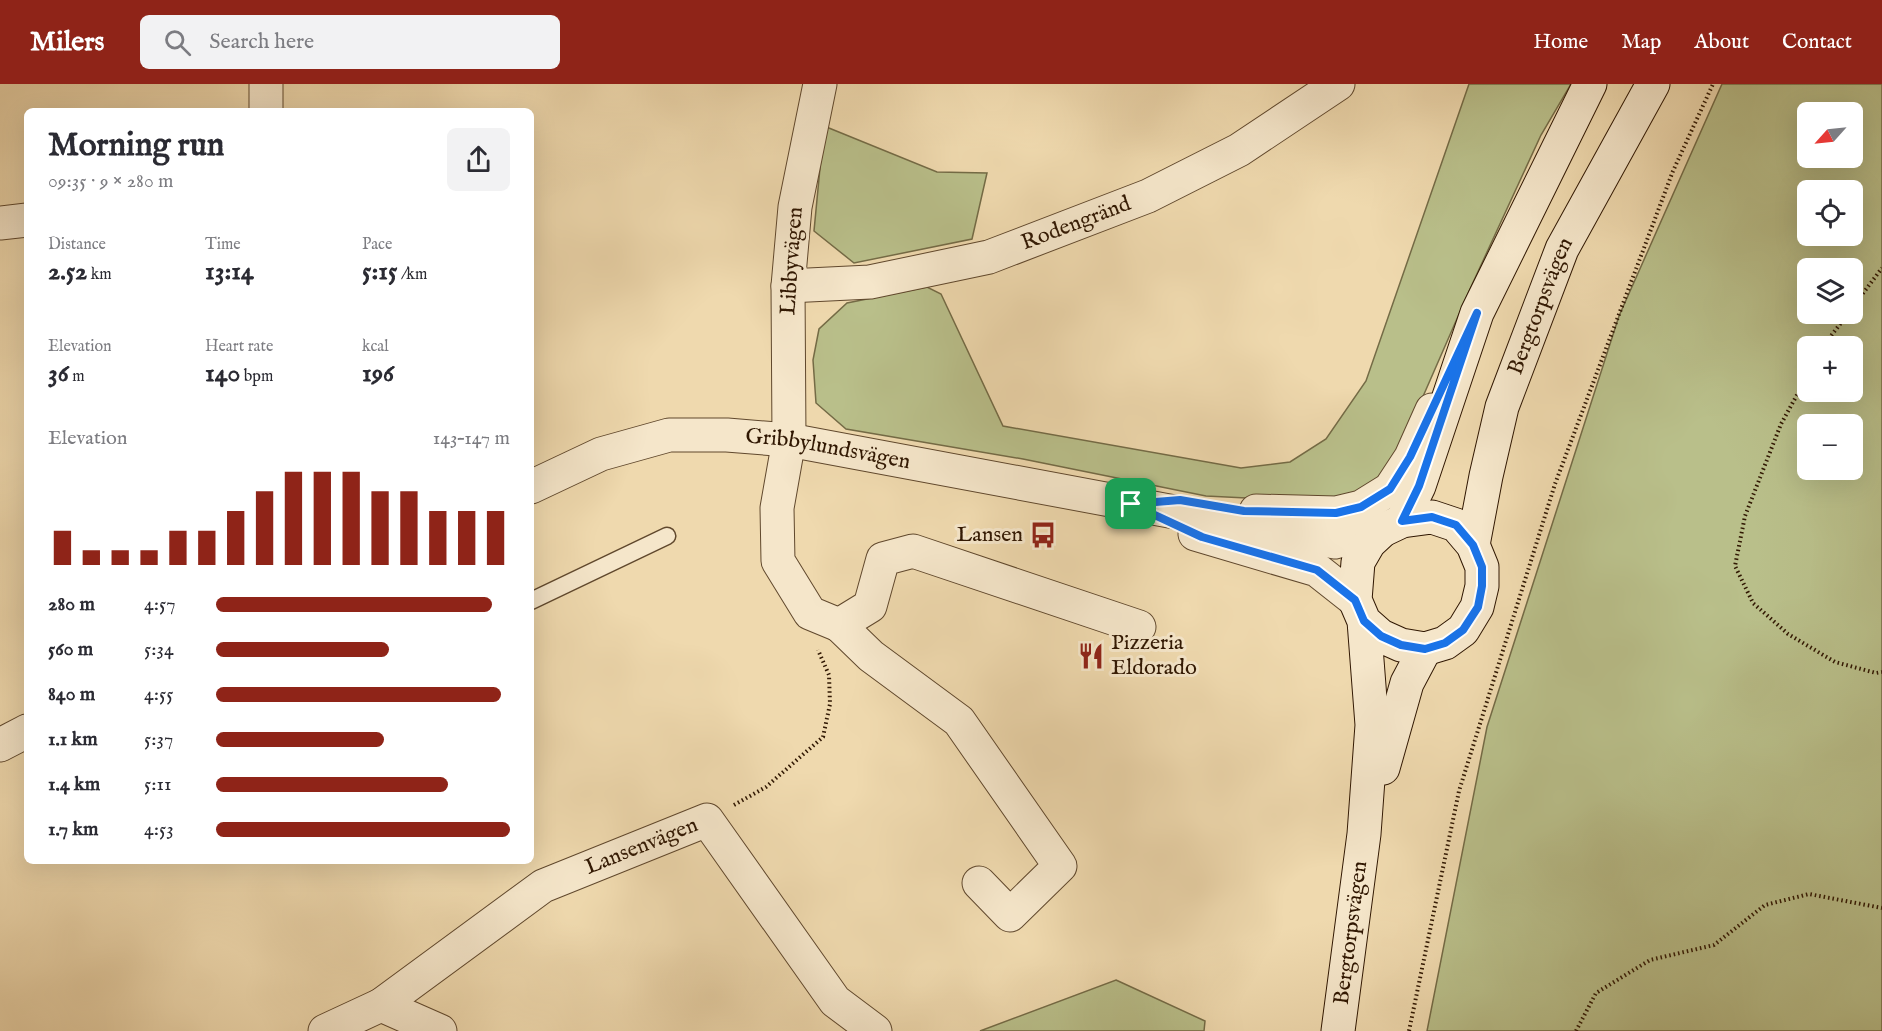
<!DOCTYPE html>
<html lang="en">
<head>
<meta charset="utf-8">
<style>
	body { margin:0; font-family:"IM FELL English",serif; background:#f2f2f3; color:#2b2b33; height:100vh; display:flex; flex-direction:column; font-size:22px; white-space:nowrap }
	* { box-sizing:border-box; margin:0 }
	p { font-size:20px; color:#7c7c81 }
	.icon { flex:none; width:33px; height:33px; fill:none; stroke:currentColor; stroke-width:2; stroke-linecap:round; stroke-linejoin:round }
	.map { position:relative; flex:1; overflow:hidden }
	.drawer { position:absolute; left:24px; top:24px; width:510px; height:756px; display:flex; flex-direction:column; background:#fff; border-radius:9px; box-shadow:0 6px 24px #0002 }
	.drawer>* { flex:none }
	.needle { width:39px; rotate:243deg }
	.buttons { position:absolute; left:1797px; top:18px; display:grid; gap:12px }
	.buttons a { display:grid; place-items:center; width:66px; height:66px; border-radius:9px; background:#fff; box-shadow:0 6px 24px #0002; font-size:30px }
	.pin { position:absolute; display:grid; place-items:center; width:51px; height:51px; color:#fff; margin:-26px; border-radius:12px; box-shadow:0 3px 9px #0006 }
	.round { display:grid; place-items:center; flex:none; width:63px; height:63px; border-radius:9px; background:#f2f2f3 }
	.summary { display:flex; align-items:center; justify-content:space-between; height:102px; padding:0 24px }
	h1 { font-size:33px; font-weight:700; line-height:45px }
	.figures { display:grid; grid-template-columns:repeat(3,1fr); gap:9px; height:102px; padding:6px 24px }
	.figures div { display:grid; align-content:center }
	.figures b { font-size:26px; font-weight:700 }
	.figures small { font-size:16px; font-weight:400 }
	.figures p { font-size:16px }
	.chart { height:168px; padding:12px 24px }
	.chart p { display:flex; justify-content:space-between }
	.chart svg { width:100%; height:108px; margin-top:6px; stroke:#8f2418; stroke-width:6 }
	ul { padding:0 24px; list-style:none; font-size:20px }
	li { display:grid; grid-template-columns:96px 72px 1fr; align-items:center; height:45px }
	li i { height:15px; border-radius:8px; background:#8f2418 }
	header { display:flex; align-items:center; gap:36px; box-sizing:border-box; height:84px; padding:0 30px; background:#8f2418; color:#fff }
	header strong { font-size:28px }
	nav { display:flex; gap:33px; margin-inline-start:auto; font-size:21px }
	.search { width:420px; height:54px; background:#f2f2f3; display:flex; align-items:center; gap:15px; box-sizing:border-box; padding:0 21px; border-radius:9px; color:#7c7c81; font-size:22px }
	.map>svg:first-child { display:block }
	.green { fill:#b9bf8a; stroke:#746b46; stroke-width:1.5; fill-rule:evenodd }
	.lines { fill:none; stroke-linecap:round; stroke-linejoin:round }
	.service-casing { stroke:#60482d; stroke-width:19 }
	.minor-casing { stroke:#60482d; stroke-width:35 }
	.tertiary-casing { stroke:#60482d; stroke-width:35 }
	.secondary-casing { stroke:#301702; stroke-width:35 }
	.path { stroke:#301702; stroke-width:4; stroke-dasharray:1.5 3; stroke-linecap:butt }
	.service { stroke:#f5e6ca; stroke-width:16 }
	.minor { stroke:#f5e6ca; stroke-width:33 }
	.tertiary { stroke:#f5e6ca; stroke-width:33 }
	.secondary { stroke:#f5e6ca; stroke-width:33 }
	.route-casing { stroke:#fff; stroke-width:12 }
	.route { stroke:#1a73e8; stroke-width:8 }
	.labels { text-anchor:middle; dominant-baseline:central; stroke-width:6; stroke-linejoin:round; paint-order:stroke }
	.street-label { font-size:22px; fill:#301702; stroke:#f5e6ca }
	.poi-label { font-size:22px; fill:#301702; stroke:#f5e6ca; text-anchor:end }
</style>
</head>
<body>
<header>
<strong>Milers</strong>
<div class="search"><svg class="icon" aria-label="search" viewBox="0 0 24 24"><circle cx="10" cy="10" r="6"/><path d="M15 15l6 6"/></svg>Search here</div>
<nav><a>Home</a><a>Map</a><a>About</a><a>Contact</a></nav>
</header>
<div class="map">
<svg width="1882" height="947" viewBox="0 0 1882 947">
	<rect width="100%" height="100%" fill="#efd9ae"/>
	<filter id="stains"><feTurbulence type="fractalNoise" baseFrequency=".00333" numOctaves="4"/><feColorMatrix values="0 0 0 0 .2 0 0 0 0 .09 0 0 0 0 .02 0 0 0 .5 -.17"/></filter>
	<radialGradient id="worn" r=".72"><stop offset=".6" stop-color="#630" stop-opacity="0"/><stop offset="1" stop-color="#630" stop-opacity=".3"/></radialGradient>
	<!-- green -->
	<g class="green">
		<path d="M1469,0H1571L1541,51L1470,205L1393,381L1352,414L1305,417L1206,412L1023,375L846,345L816,319L813,276L819,245L847,219L927,203L941,210L1003,342L1241,384L1290,378L1326,355L1366,297Z"/>
		<path d="M1722,0H1882V947H1427L1487,643L1619,232ZM1808,28H1852V74H1808ZM1808,106H1852V152H1808ZM1808,184H1852V230H1808ZM1808,262H1852V308H1808ZM1808,340H1852V386H1808Z"/>
		<path d="M824,42L937,88L987,89L972,155L854,179L814,147Z"/>
		<path d="M1116,896L1205,937L1204,947H980Z"/>
	</g>
	<g class="lines">
		<!-- service casing -->
		<g class="service-casing">
			<path id="service" d="M531,517L667,452"/>
		</g>
		<!-- minor casing -->
		<g class="minor-casing">
			<g id="minor">
				<path d="M820,0L795,123L788,202L789,356L777,424L778,477L810,529L839,541L870,522L883,475L913,467L1139,543"/>
				<path d="M266,27V0"/>
				<path d="M0,139L27,136"/>
				<path id="s1" d="M788,202L870,198L989,173L1148,112L1239,66L1338,0"/>
				<path d="M839,541L871,572L959,637L1060,782L1010,831L979,799"/>
				<path d="M381,921L440,947"/>
				<path id="s2" d="M325,947L381,921L543,802L707,736L835,917L875,947"/>
			</g>
		</g>
		<!-- tertiary casing -->
		<g class="tertiary-casing">
			<g id="tertiary">
				<path id="s3" d="M531,403L601,370L669,351H727L789,356L1335,458L1383,446"/>
				<path d="M1256,427L1336,429L1361,423L1390,405L1411,373L1432,326"/>
				<path d="M1195,450L1317,486L1355,516"/>
				<path d="M0,661L27,647"/>
			</g>
		</g>
		<!-- secondary casing -->
		<g class="secondary-casing">
			<g id="secondary">
				<path d="M1402,437L1419,402L1477,229L1590,0"/>
				<path id="s4" d="M1473,461L1486,392L1502,323L1562,165L1653,0"/>
				<path d="M1383,684L1407,599L1425,565"/>
				<path id="s5" d="M1338,947L1364,750L1372,641L1364,537L1355,516L1358,478L1369,459L1383,446L1402,437L1432,433L1456,441L1473,461L1482,483V502L1477,523L1463,546L1445,559L1425,565L1401,561L1381,552L1364,537"/>
			</g>
		</g>
		<!-- path -->
		<g class="path">
			<path d="M1852,224L1882,184"/>
			<path d="M1823,262L1848,230"/>
			<path d="M1808,291L1781,340L1745,432L1735,482L1753,519L1788,550L1835,578L1876,589L1882,588"/>
			<path d="M734,721L766,703L823,653L830,620L829,591L818,566"/>
			<path d="M1409,947L1459,707L1555,400L1673,87L1713,0"/>
			<path d="M1576,947L1596,909L1650,876L1714,861L1765,821L1809,810L1882,824"/>
		</g>
		<!-- service -->
		<use href="#service" class="service"/>
		<!-- minor -->
		<use href="#minor" class="minor"/>
		<!-- tertiary -->
		<use href="#tertiary" class="tertiary"/>
		<!-- secondary -->
		<use href="#secondary" class="secondary"/>
	</g>
	<g class="lines">
		<!-- route casing -->
		<g class="route-casing">
			<path id="route" d="M1477,229L1419,402L1402,437L1432,433L1456,441L1473,461L1482,483V502L1478,523L1463,546L1445,559L1425,565L1401,561L1381,552L1364,537L1355,516L1317,486L1202,453L1131,420L1180,416L1244,427L1336,429L1361,423L1390,405L1410,373Z"/>
		</g>
		<!-- route -->
		<use href="#route" class="route"/>
	</g>
	<!-- icons -->
	<defs>
		<g id="bus-bare" transform="scale(2.07)"><path d="M-5-6H5V4H4V6H2V4H-2V6H-4V4H-5ZM-3.5-4V0h7V-4ZM-3.5 1.2v1.5H-2V1.2ZM2 1.2v1.5H3.5V1.2Z" fill="#8f2418" stroke="#f5e6ca" stroke-width="2.5" paint-order="stroke"/></g>
		<g id="restaurant-bare" transform="scale(2.07)"><path d="M-5-6h1v4h1v-4h1v4h1v-4h1v5L-1.5 .5V6h-2V.5L-5-1ZM5-6V6H3V1.5H1.5Q1.5-4 5-6Z" fill="#8f2418" stroke="#f5e6ca" stroke-width="2.5" paint-order="stroke"/></g>
	</defs>
	<g fill-rule="evenodd">
		<use href="#bus-bare" x="1043" y="451"/>
		<use href="#restaurant-bare" x="1091" y="572"/>
	</g>
	<g class="labels">
		<!-- street labels -->
		<g class="street-label">
			<text stroke="none"><textPath href="#s1" startOffset="297">Rodengränd</textPath></text>
			<text transform="translate(792 177) rotate(-86)">Libbyvägen</text>
			<text stroke="none"><textPath href="#s4" startOffset="249">Bergtorpsvägen</textPath></text>
			<text stroke="none"><textPath href="#s3" startOffset="308">Gribbylundsvägen</textPath></text>
			<text stroke="none"><textPath href="#s2" startOffset="369">Lansenvägen</textPath></text>
			<text stroke="none"><textPath href="#s5" startOffset="99">Bergtorpsvägen</textPath></text>
		</g>
		<!-- poi labels -->
		<g class="poi-label">
			<text x="1023" y="451">Lansen</text>
			<text x="1111" y="559" text-anchor="start">Pizzeria<tspan x="1111" dy="25">Eldorado</tspan></text>
		</g>
	</g>
	<rect width="100%" height="100%" filter="url(#stains)"/>
	<rect width="100%" height="100%" fill="url(#worn)"/>
</svg>
<div class="buttons">
<a><svg class="needle" viewBox="-14 -14 28 28"><path d="M0-13l5 13h-10z" fill="#e53935"/><path d="M0 13l5-13h-10z" fill="#7c7c81"/></svg></a>
<a><svg class="icon" aria-label="locate" viewBox="0 0 24 24"><circle cx="12" cy="12" r="6"/><path d="M12 2v4M12 18v4M2 12h4M18 12h4"/></svg></a>
<a><svg class="icon" aria-label="layers" viewBox="0 0 24 24"><path d="M12 4l9 5-9 5-9-5zM3 14l9 5 9-5"/></svg></a>
<a>+</a>
<a>−</a>
</div>
<div class="pin" style="left:1131px;top:420px;background:#1e9e55"><svg class="icon" aria-label="arrive" viewBox="0 0 24 24"><path d="M6 21V4h12l-3 4 3 4H6"/></svg></div>
<section class="drawer">
<div class="summary"><div><h1>Morning run</h1><p>09:35 · 9 × 280 m</p></div><a class="round"><svg class="icon" aria-label="share" viewBox="0 0 24 24"><path d="M12 15V3M7 8l5-5 5 5M5 13v7h14v-7"/></svg></a></div>
<div class="figures">
<div><p>Distance</p><b>2.52<small> km</small></b></div>
<div><p>Time</p><b>13:14</b></div>
<div><p>Pace</p><b>5:15<small> /km</small></b></div>
</div>
<div class="figures">
<div><p>Elevation</p><b>36<small> m</small></b></div>
<div><p>Heart rate</p><b>140<small> bpm</small></b></div>
<div><p>kcal</p><b>196</b></div>
</div>
<div class="chart"><p><span>Elevation</span>143–147 m</p>
<svg viewBox="0 0 160 44" preserveAspectRatio="none"><path d="M5 44V30M15 44V38M25 44V38M35 44V38M45 44V30M55 44V30M65 44V22M75 44V14M85 44V6M95 44V6M105 44V6M115 44V14M125 44V14M135 44V22M145 44V22M155 44V22"/></svg>
</div>
<ul>
<li><b>280 m</b>4:57<i style="width:94%"></i></li>
<li><b>560 m</b>5:34<i style="width:59%"></i></li>
<li><b>840 m</b>4:55<i style="width:97%"></i></li>
<li><b>1.1 km</b>5:37<i style="width:57%"></i></li>
<li><b>1.4 km</b>5:11<i style="width:79%"></i></li>
<li><b>1.7 km</b>4:53<i style="width:100%"></i></li>
</ul>
</section>
</div>
</body>
</html>
